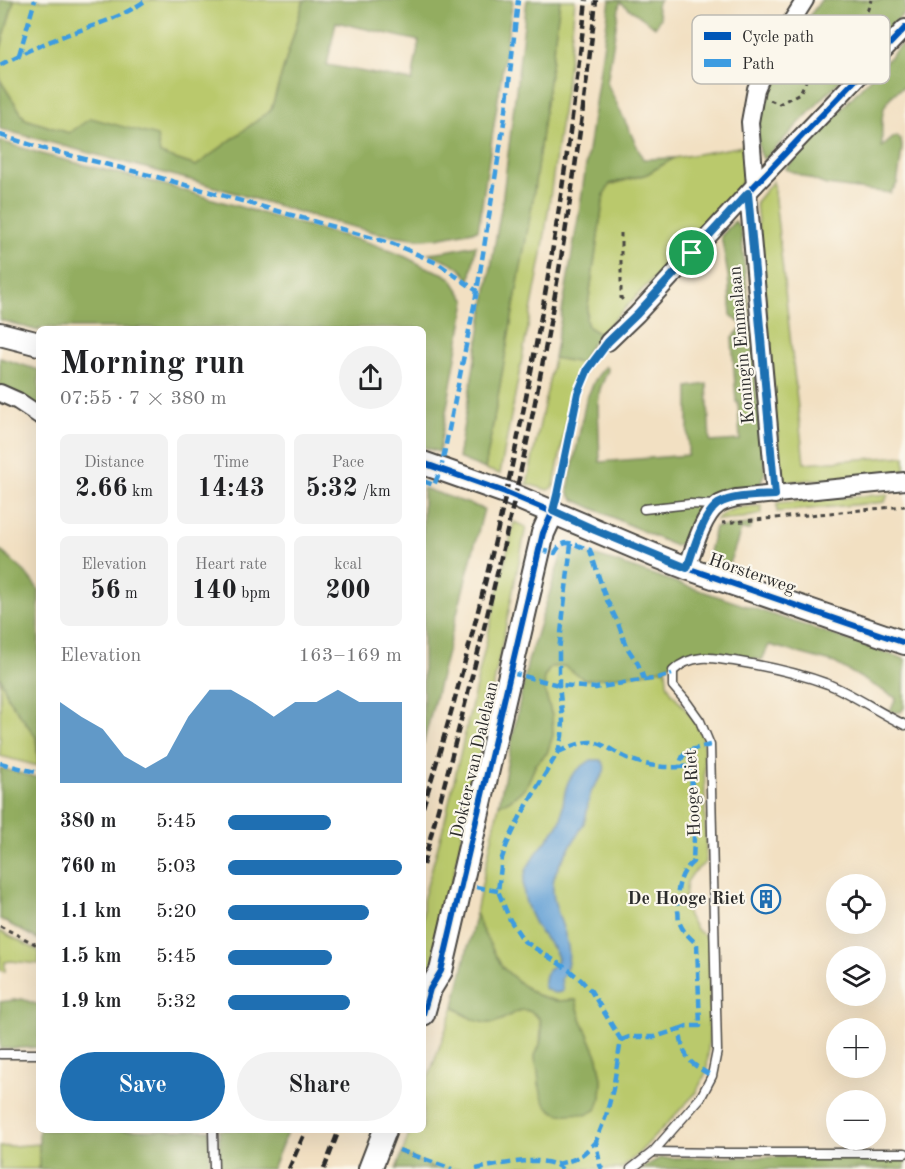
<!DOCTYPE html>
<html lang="en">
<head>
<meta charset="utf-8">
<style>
	body { margin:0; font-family:"Old Standard TT",serif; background:#f2f2f2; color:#202124; height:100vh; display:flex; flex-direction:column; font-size:22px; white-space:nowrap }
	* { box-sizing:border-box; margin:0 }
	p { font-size:20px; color:#757577 }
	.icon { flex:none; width:33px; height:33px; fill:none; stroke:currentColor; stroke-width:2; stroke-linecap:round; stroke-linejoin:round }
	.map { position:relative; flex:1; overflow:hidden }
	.panel { position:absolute; left:36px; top:326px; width:390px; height:807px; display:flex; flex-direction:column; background:#fff; border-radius:9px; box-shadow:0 6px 24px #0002 }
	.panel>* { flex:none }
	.fabs { position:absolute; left:826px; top:874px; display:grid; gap:12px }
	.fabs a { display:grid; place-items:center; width:60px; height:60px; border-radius:50%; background:#fff; box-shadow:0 6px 24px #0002; font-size:30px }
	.pin { position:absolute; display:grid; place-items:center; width:51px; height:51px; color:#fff; margin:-26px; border:3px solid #fff; border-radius:50%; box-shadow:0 2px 6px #0007 }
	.round { display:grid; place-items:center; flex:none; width:63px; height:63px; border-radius:32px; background:#f2f2f2 }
	.overview { display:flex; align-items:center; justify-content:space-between; height:102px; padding:0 24px }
	h1 { font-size:33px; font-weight:700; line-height:45px }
	.stats { display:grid; grid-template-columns:repeat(3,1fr); gap:9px; height:102px; padding:6px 24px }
	.stats div { display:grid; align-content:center; border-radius:9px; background:#f2f2f2; text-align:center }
	.stats b { font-size:26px; font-weight:700 }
	.stats small { font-size:16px; font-weight:400 }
	.stats p { font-size:16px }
	.chart { height:168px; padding:12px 24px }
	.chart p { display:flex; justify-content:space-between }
	.chart svg { width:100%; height:108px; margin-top:6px; fill:#1f6fb2; opacity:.7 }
	.primary-button { display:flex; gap:12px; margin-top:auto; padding:12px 24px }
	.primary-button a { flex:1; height:69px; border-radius:36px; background:#1f6fb2; color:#fff; font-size:24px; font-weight:700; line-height:69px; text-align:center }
	.primary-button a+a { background:#f2f2f2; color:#202124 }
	ul { padding:0 24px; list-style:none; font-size:20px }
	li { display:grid; grid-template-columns:96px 72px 1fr; align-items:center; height:45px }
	li i { height:15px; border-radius:8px; background:#1f6fb2 }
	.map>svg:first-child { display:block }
	.green { fill:#bac96c; stroke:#727a4c; stroke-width:1.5 }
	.forest { fill:#93ad60; stroke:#5f6c46; stroke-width:1.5; fill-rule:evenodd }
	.water { fill:#65a1d6; stroke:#486680; stroke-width:1.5 }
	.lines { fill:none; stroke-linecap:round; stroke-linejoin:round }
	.lane-casing { stroke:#494642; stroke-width:11 }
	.street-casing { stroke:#494642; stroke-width:20 }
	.secondary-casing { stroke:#494642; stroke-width:26 }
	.path { stroke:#494642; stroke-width:3; stroke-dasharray:4.5 4.5; stroke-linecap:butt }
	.lane { stroke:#fff; stroke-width:8 }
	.street { stroke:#fff; stroke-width:16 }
	.secondary { stroke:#fff; stroke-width:22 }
	.rail { stroke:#2b2b2b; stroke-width:4.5; stroke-dasharray:9 4.5; stroke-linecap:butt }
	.quiet { stroke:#3d9ce1; stroke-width:4.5; stroke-dasharray:9 4.5; stroke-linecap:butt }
	.cycleway-casing { stroke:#fbf7ec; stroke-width:10 }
	.cycleway { stroke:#0057b8; stroke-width:6 }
	.route-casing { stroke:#fff; stroke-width:12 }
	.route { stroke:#1f6fb2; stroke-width:8 }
	.labels { text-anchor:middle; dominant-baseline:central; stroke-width:4.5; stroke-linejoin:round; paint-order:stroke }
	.street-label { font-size:18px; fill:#2b2b2b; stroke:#fbf7ec }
	.poi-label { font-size:18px; font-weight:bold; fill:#2b2b2b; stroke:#fbf7ec; text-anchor:end }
	.key { fill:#fbf7ec; stroke:#bdbab2; stroke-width:1.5 }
	.key-label { font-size:16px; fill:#2b2b2b }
</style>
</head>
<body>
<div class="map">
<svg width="905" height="1169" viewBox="0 0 905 1169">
	<rect width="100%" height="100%" fill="#fbf7ec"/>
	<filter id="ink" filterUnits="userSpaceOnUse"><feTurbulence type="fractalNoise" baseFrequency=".0167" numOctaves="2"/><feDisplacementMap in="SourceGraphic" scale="12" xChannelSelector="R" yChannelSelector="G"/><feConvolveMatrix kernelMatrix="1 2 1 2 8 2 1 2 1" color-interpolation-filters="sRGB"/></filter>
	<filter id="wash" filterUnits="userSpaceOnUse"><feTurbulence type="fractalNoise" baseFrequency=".008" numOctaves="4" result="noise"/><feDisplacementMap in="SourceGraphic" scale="24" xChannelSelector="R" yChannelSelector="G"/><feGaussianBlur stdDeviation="1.35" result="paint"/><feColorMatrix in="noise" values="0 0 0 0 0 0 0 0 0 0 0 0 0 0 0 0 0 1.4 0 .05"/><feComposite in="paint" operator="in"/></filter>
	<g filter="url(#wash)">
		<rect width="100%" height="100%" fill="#f2e0c2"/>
		<!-- green -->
		<g class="green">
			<path d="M14,0H304L271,110L196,166L160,154L69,133L25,119L0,80V51Z"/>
			<path d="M560,0H575L568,70L542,254L500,474L485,469L532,205Z"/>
			<path d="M744,146L746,178L703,227L600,334L588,327L586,319L604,195L610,185L647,174L674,158Z"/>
			<path d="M773,181L804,463L905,456V473L784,482L781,472L756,202Z"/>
			<path d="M554,358L581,363L572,394L554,486L548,490L527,484Z"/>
			<path d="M888,494L885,502L777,512V503Z"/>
			<path d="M762,506L761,514L743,518L716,520C729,506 745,507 762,506Z"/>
			<path d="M514,522L526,527L479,757L432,974L423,986V900L444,824Z"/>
			<path d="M564,666L574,672L637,674L666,668L667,683L672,693L692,717L702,735L704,750L706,862L693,873L687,882L684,906L689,918L696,929L709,939L710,1018L707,1071L695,1094L639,1153L621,1169H546L541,1167L521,1166L506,1169H437L402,1154L410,1130H423V1093L454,1006L464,1015L473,1019L488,1023L521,1010L530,1011L539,1019L541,1028L540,1045L535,1056L538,1070L539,1085L555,1112C577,1117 584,1109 601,1097L602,1079L598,1058L580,1016L576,1000L556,1001L537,995L521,984L502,967L481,928L476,912L499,804L509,801L526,787L536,764L547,753L553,735L552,716L545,692L544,677L551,667Z"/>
			<path d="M0,676L8,698L36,737L38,766L0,756Z"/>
			<path d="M0,931L39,951V964L11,961L5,962V972L0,970Z"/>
			<path d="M39,1144V1169H0V1147Z"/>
		</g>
		<!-- forest -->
		<g class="forest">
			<path d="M0,0H14L0,51Z"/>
			<path d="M304,0H513L478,230L437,238L420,239L377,233L322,219L198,182L0,129V80L25,119L69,133L91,118L157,136L160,154L196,166L271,110ZM336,22L419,41L412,81L327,65Z"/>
			<path d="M527,0H560L532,205L485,469L458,458L502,203Z"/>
			<path d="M610,0H660L656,6L660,18L655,27L620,2L607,83L643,159L674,158L647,174L610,184L604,195L586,319L588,327L600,334L588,349L581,363L554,358L579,213Z"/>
			<path d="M821,0H905V12L764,160C758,152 758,143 758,133C755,97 776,57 798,30C806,20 814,11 821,0Z"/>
			<path d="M901,45H905V86C877,102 882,118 882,147L894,137L897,136L901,140L902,147L900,166L897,184L890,193L826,185L785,169Z"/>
			<path d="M0,141L45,155L165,185L271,216L370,243L404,256L423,266L442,273L451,278L466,301L439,452L423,447V328H39V331L0,320Z"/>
			<path d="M735,221L741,230L765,472L760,484L753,487L729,493L710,503L699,512L690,542L675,546L575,500L570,496L568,490L586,400L595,380L605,366L608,370L600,389L598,405L600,462L688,455V387L707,384L710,442L740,440L738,402H736L732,338L743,326L731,315L728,275L721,236Z"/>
			<path d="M476,245L470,281C460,263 445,260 427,253L446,251Z"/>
			<path d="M0,358L39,370V410L0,388Z"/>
			<path d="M423,488L484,509L423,745Z"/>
			<path d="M753,523L749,530H741L729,565L713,560L709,552L715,527L736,526Z"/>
			<path d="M564,547L606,559L905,659L904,708L901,712H890L896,698L835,663L769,645L762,660L706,652L687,653L677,657L666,668L637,674L585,680L564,666L551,667L544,677L545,692L552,716L553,735L547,753L536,764L526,787L509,801L499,804L528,661Z"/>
			<path d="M0,550L25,572L39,590V766L36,737L8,698L0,676Z"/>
			<path d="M0,768L39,778V940L0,919Z"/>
			<path d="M476,912L481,928L502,967L521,984L537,995L556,1001L576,1000L580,1016L598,1058L602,1079L601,1097L596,1110L586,1115C576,1110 564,1118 555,1112C539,1104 540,1086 538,1071C537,1067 535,1062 535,1057C535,1053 539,1049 540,1044C542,1037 543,1023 538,1017C521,999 508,1022 491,1023C477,1024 464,1015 454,1006Z"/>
			<path d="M22,999L39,1005V1047L0,1049V1002Z"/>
			<path d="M39,1130H209L210,1169H39Z"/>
			<path d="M219,1130H288L272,1169H220Z"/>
			<path d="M402,1154L437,1169H396Z"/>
			<path d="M905,1156V1169H640L660,1158Z"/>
		</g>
		<!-- water -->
		<path class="water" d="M591,760H601C612,771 595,782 591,792C587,802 588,813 584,823C576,840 563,855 556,872C541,908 586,943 561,979L563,991C555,995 551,992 544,988C543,967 550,973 558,959C556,950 551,946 546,940C538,930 530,915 526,903C514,865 543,851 560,822C563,816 562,810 563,804C566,779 570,774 591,760Z"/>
	</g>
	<g filter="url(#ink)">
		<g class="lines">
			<!-- lane casing -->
			<g class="lane-casing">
				<g id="lane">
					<path d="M644,509L690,504L717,505"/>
					<path d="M0,1054H39"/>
					<path d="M213,1130L214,1169"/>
					<path d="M653,1152L723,1153H905"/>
					<path d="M631,1169L653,1152L701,1097L712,1076L717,1051L710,745L700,721L685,700L673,686V671C681,663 690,659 702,658C712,657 723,660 734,661C765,666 798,673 828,684C855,695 879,713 905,725"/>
				</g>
			</g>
			<!-- street casing -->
			<g class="street-casing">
				<g id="street">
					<path d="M755,185L750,122L756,89L771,54L805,0"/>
					<path d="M748,193L775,495"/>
					<path d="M608,342L637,314L755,185L905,28"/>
					<path d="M0,393L18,401L39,415"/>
					<path d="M687,568C693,551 703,515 718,505C723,501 730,500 736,498L905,481"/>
				</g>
			</g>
			<!-- secondary casing -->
			<g class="secondary-casing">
				<g id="secondary">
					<path d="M0,334L39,344"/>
					<path d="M423,463L505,492L656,556L687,568L905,643"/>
					<path d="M423,1014L430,989L441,971L543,533L553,511"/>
					<path d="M370,1169L385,1130"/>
				</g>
			</g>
			<!-- path -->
			<g class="path">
				<path d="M770,100L779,104L800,93L820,52L840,33L864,21L871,0"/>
				<path d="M621,233V298L625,302"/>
				<path d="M722,523L905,506"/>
				<path d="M0,926L39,946"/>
			</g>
			<!-- lane -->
			<use href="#lane" class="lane"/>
			<!-- street -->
			<use href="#street" class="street"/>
			<!-- secondary -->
			<use href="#secondary" class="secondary"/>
			<!-- rail -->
			<g class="rail">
				<path d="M423,807C504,546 557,271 586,0"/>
				<path d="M423,865C454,749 484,632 511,514C550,345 577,172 596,0"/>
				<path d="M289,1169L306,1130"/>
				<path d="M324,1169L339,1130"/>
			</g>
			<!-- quiet -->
			<g class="quiet">
				<path d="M19,55L35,0"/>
				<path d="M0,65C22,53 45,43 69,34C95,25 123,17 146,0"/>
				<path d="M0,135L41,148L157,177L394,244L439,264L477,291"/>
				<path d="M423,481L434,485L441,469L477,291L506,110L518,0"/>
				<path d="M571,544L559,651V685L563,721L562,736L558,752L520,817L507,844L502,858L498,891L510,920L524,941L569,970L581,980L591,991L621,1040L613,1089L606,1116L596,1141L600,1165L602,1169"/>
				<path d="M540,550L555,553C564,536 575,545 590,550L605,596L618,623L626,646L638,664L644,679"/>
				<path d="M511,673L559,685L596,688L634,681L654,679L672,674"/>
				<path d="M558,752C568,748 580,742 590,742C603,742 613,752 625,757C642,765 661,768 680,767C680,749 695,749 710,745"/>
				<path d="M0,763L39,773"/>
				<path d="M476,887L498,891"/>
				<path d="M679,1029L687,1026H700L697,944C690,938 682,931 679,921C678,918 679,914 678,911C676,893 678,874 693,862L694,837L691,766L680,767"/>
				<path d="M621,1040L629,1037H655L679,1029C685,1059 686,1061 712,1076"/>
				<path d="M399,1150L452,1169"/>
				<path d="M556,1164C578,1160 582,1156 596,1141"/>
				<path d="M476,1169C498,1165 545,1153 562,1169"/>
			</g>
			<!-- cycleway casing -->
			<g class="cycleway-casing">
				<g id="cycleway">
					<path d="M423,463L505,492L656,556L687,568L905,643"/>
					<path d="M423,1014L430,989L441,971L543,533L553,511L557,495L577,392L588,369L608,342L637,314L755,185L905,28"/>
				</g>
			</g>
			<!-- cycleway -->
			<use href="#cycleway" class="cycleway"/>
		</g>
	</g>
	<g class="lines" filter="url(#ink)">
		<!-- route casing -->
		<g class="route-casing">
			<path id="route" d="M748,193L775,495C757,496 734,495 718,504C703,514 693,551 687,568L595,530L553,511L557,495L578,393L588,369L608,342L637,314Z"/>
		</g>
		<!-- route -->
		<use href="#route" class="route"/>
	</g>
	<!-- icons -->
	<defs>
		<g id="building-ring" transform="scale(1.5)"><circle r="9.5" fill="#fbf7ec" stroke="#1f6fb2" stroke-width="1.5"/><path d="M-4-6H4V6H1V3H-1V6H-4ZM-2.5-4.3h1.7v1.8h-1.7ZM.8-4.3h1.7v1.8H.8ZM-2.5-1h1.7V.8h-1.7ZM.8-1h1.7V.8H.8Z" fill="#1f6fb2"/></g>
	</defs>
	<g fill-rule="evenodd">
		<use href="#building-ring" x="766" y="899"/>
	</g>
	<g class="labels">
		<!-- street labels -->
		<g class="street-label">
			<text transform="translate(742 345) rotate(-95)">Koningin Emmalaan</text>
			<text transform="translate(752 574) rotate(19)">Horsterweg</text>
			<text transform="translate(475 760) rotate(-77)">Dokter van Dalelaan</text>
			<text transform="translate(693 793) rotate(-93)">Hooge Riet</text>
		</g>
		<!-- poi labels -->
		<g class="poi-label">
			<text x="745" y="899">De Hooge Riet</text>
		</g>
	</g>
	<!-- legend -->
	<rect x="692" y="15" width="198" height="69" rx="9" class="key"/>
	<rect x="704" y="32" width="27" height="8" fill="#0057b8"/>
	<rect x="704" y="59" width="27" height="8" fill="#3d9ce1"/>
	<g class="key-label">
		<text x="742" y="42">Cycle path</text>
		<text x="742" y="69">Path</text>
	</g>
</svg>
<div class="fabs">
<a><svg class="icon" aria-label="locate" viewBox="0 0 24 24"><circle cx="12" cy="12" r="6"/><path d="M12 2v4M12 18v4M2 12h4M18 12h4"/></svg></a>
<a><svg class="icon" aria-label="layers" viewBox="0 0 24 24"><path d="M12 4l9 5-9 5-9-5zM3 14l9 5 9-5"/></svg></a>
<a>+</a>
<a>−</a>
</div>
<div class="pin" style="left:692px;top:253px;background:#1e9e55"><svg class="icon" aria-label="arrive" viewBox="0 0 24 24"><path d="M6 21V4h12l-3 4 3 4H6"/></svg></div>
<section class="panel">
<div class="overview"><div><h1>Morning run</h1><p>07:55 · 7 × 380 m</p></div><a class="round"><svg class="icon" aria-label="share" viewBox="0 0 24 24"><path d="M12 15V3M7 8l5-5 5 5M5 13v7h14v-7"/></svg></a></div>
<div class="stats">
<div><p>Distance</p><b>2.66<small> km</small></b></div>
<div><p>Time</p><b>14:43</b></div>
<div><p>Pace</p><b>5:32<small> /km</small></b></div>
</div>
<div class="stats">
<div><p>Elevation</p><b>56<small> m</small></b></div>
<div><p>Heart rate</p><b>140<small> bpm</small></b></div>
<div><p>kcal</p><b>200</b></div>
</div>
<div class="chart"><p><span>Elevation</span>163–169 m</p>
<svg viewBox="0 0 160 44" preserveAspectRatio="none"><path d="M0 44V11L10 17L20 22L30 33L40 38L50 33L60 17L70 6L80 6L90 11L100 17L110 11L120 11L130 6L140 11L150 11L160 11V44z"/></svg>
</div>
<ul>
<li><b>380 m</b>5:45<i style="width:59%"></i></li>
<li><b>760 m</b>5:03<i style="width:100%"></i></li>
<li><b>1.1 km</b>5:20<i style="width:81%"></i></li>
<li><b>1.5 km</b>5:45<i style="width:60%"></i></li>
<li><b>1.9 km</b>5:32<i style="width:70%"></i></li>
</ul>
<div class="primary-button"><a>Save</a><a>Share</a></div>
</section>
</div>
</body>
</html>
